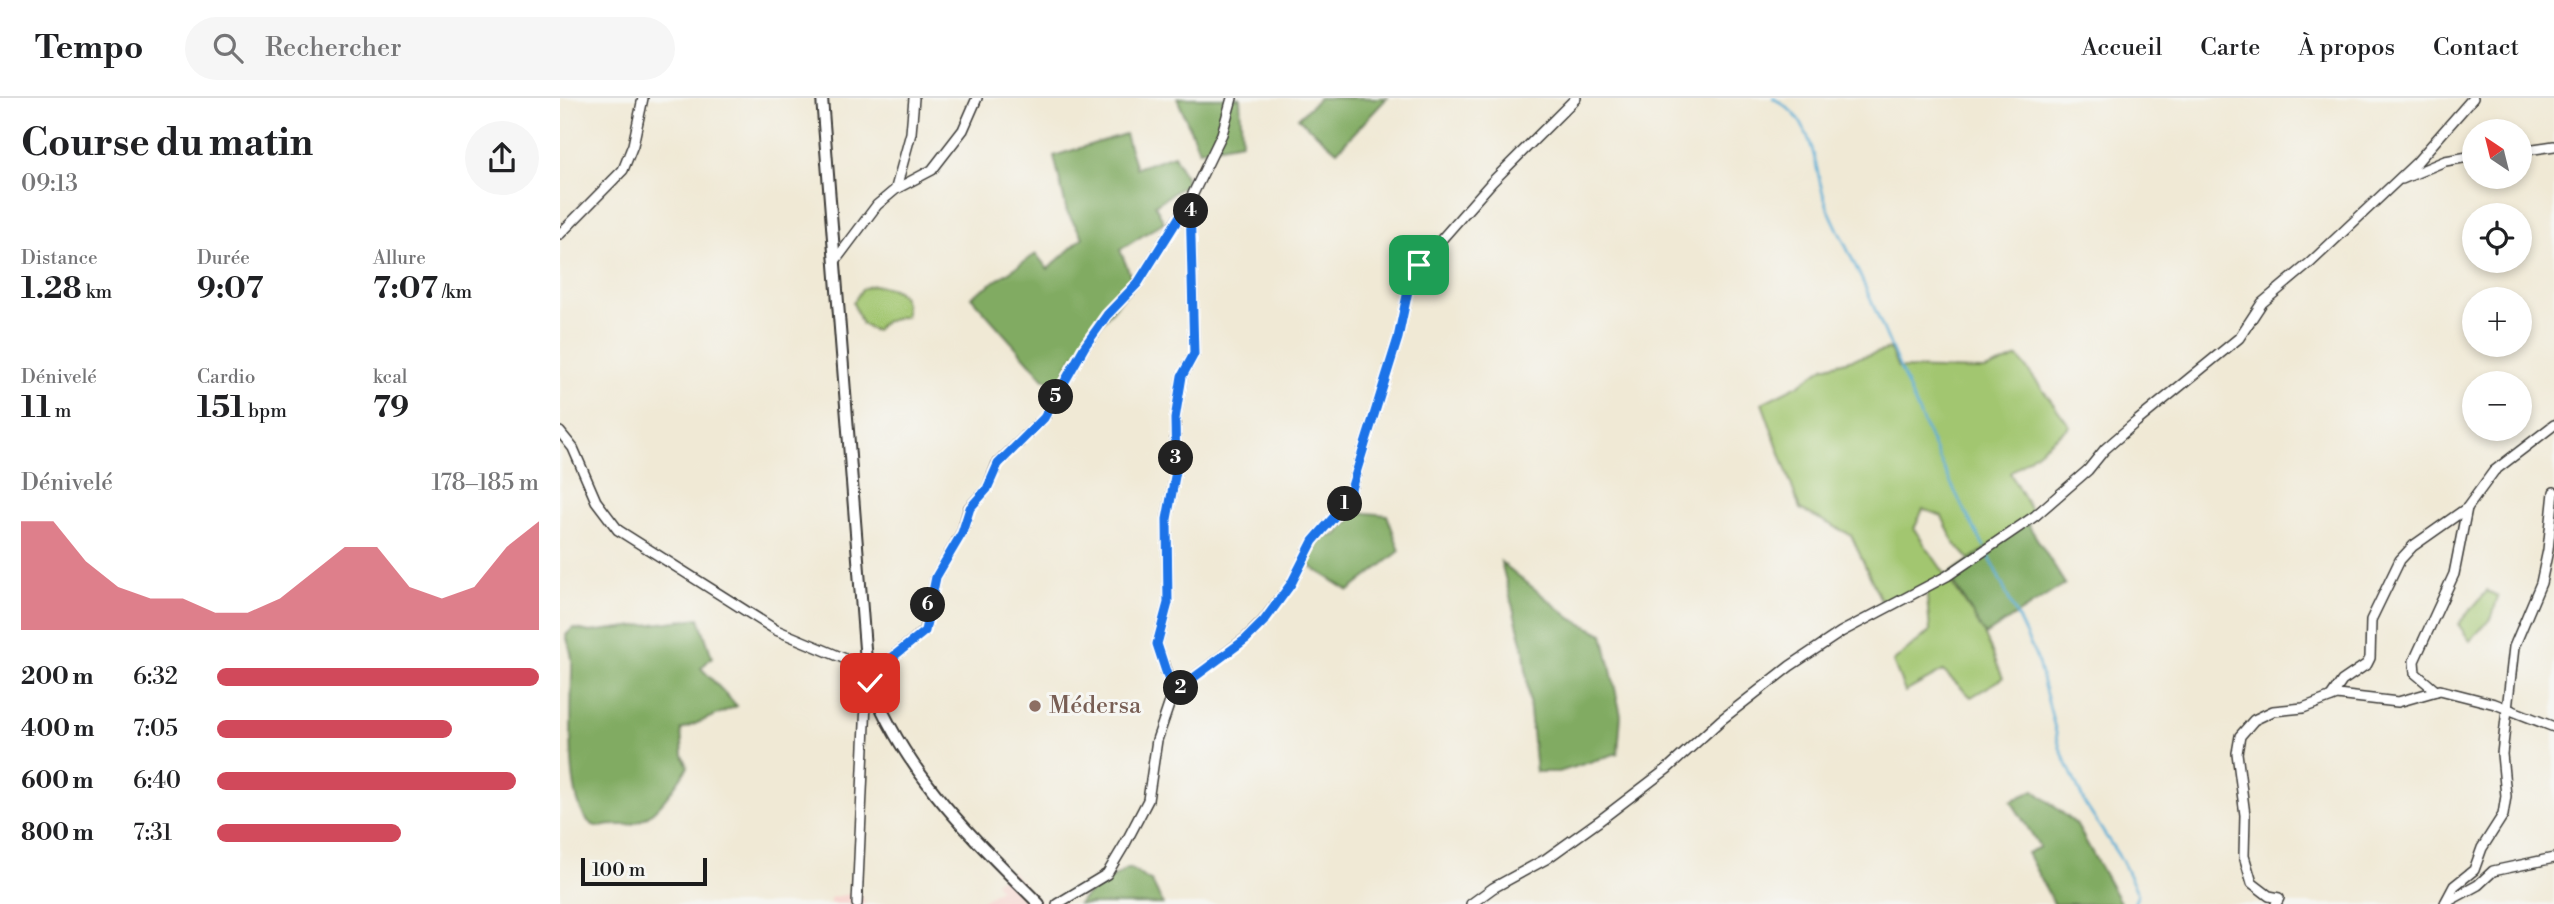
<!DOCTYPE html>
<html lang="fr">
<head>
<meta charset="utf-8">
<style>
	body { margin:0; font-family:"Libre Bodoni",serif; background:#f6f6f6; color:#202124; height:100vh; display:flex; flex-direction:column; font-size:26px; white-space:nowrap }
	* { box-sizing:border-box; margin:0 }
	p { font-size:23px; color:#757577 }
	.icon { flex:none; width:38px; height:38px; fill:none; stroke:currentColor; stroke-width:2; stroke-linecap:round; stroke-linejoin:round }
	.map { position:relative; flex:1; overflow:hidden }
	.panel { display:flex; flex-direction:column; background:#fff; width:560px }
	.panel>* { flex:none }
	.needle { width:46px; rotate:325deg }
	.controls { position:absolute; left:1902px; top:21px; display:grid; gap:14px }
	.controls a { display:grid; place-items:center; width:70px; height:70px; border-radius:50%; background:#fff; box-shadow:0 4px 10px #0003; font-size:35px }
	.scale { position:absolute; left:21px; bottom:18px; width:126px; box-sizing:border-box; padding-left:7px; border:4px solid #1c1c1c; border-top:0; font-size:19px; line-height:24px; white-space:nowrap; color:#1c1c1c; -webkit-text-stroke:5px #f6f6f2; paint-order:stroke }
	.pin { position:absolute; display:grid; place-items:center; width:60px; height:60px; color:#fff; margin:-30px; border-radius:14px; box-shadow:0 4px 10px #0006 }
	.km { position:absolute; width:35px; height:35px; margin:-18px; border-radius:50%; background:#222; color:#fff; font-size:19px; line-height:35px; text-align:center }
	.round { display:grid; place-items:center; flex:none; width:74px; height:74px; border-radius:37px; background:#f6f6f6 }
	.overview { display:flex; align-items:center; justify-content:space-between; height:119px; padding:0 21px }
	h1 { font-size:38px; font-weight:800; line-height:52px }
	.metrics { display:grid; grid-template-columns:repeat(3,1fr); gap:10px; height:119px; padding:7px 21px }
	.metrics div { display:grid; align-content:center }
	.metrics b { font-size:30px; font-weight:800 }
	.metrics small { font-size:19px; font-weight:400 }
	.metrics p { font-size:19px }
	.chart { height:196px; padding:14px 21px }
	.chart p { display:flex; justify-content:space-between }
	.chart svg { width:100%; height:126px; margin-top:7px; fill:#d1495b; opacity:.7 }
	ul { padding:0 21px; list-style:none; font-size:23px }
	li { display:grid; grid-template-columns:112px 84px 1fr; align-items:center; height:52px }
	li i { height:18px; border-radius:9px; background:#d1495b }
	header { display:flex; align-items:center; gap:42px; box-sizing:border-box; height:98px; padding:0 35px; background:#fff; border-bottom:2px solid #e0e0e0 }
	header strong { font-size:33px }
	nav { display:flex; gap:38px; margin-inline-start:auto; font-size:24px }
	.search { width:490px; height:63px; background:#f6f6f6; display:flex; align-items:center; gap:18px; box-sizing:border-box; padding:0 24px; border-radius:38px; color:#757577; font-size:26px }
	main { display:flex; flex:1; min-height:0 }
	.map>svg:first-child { display:block }
	.built { fill:#f7d0ca }
	.green { fill:#a2c670; stroke:#5f7146; stroke-width:2 }
	.forest { fill:#81ab62; stroke:#4e643f; stroke-width:2 }
	.lines { fill:none; stroke-linecap:round; stroke-linejoin:round }
	.stream { stroke:#5aadd5; stroke-width:2.5 }
	.minor-casing { stroke:#3c3b38; stroke-width:12 }
	.tertiary-casing { stroke:#3c3b38; stroke-width:14 }
	.minor { stroke:#fff; stroke-width:9 }
	.tertiary { stroke:#fff; stroke-width:10 }
	.route-casing { stroke:#fff; stroke-width:14 }
	.route { stroke:#1a73e8; stroke-width:9 }
	.education-dot { fill:#8d6e63; stroke:#f6f6f2; stroke-width:2.5 }
	.labels { text-anchor:middle; dominant-baseline:central; stroke-width:6; stroke-linejoin:round; paint-order:stroke }
	.education-label { font-size:24px; fill:#785e54; stroke:#f6f6f2; text-anchor:start }
</style>
</head>
<body>
<header>
<strong>Tempo</strong>
<div class="search"><svg class="icon" aria-label="search" viewBox="0 0 24 24"><circle cx="10" cy="10" r="6"/><path d="M15 15l6 6"/></svg>Rechercher</div>
<nav><a>Accueil</a><a>Carte</a><a>À propos</a><a>Contact</a></nav>
</header>
<main>
<section class="panel">
<div class="overview"><div><h1>Course du matin</h1><p>09:13</p></div><a class="round"><svg class="icon" aria-label="share" viewBox="0 0 24 24"><path d="M12 15V3M7 8l5-5 5 5M5 13v7h14v-7"/></svg></a></div>
<div class="metrics">
<div><p>Distance</p><b>1.28<small> km</small></b></div>
<div><p>Durée</p><b>9:07</b></div>
<div><p>Allure</p><b>7:07<small> /km</small></b></div>
</div>
<div class="metrics">
<div><p>Dénivelé</p><b>11<small> m</small></b></div>
<div><p>Cardio</p><b>151<small> bpm</small></b></div>
<div><p>kcal</p><b>79</b></div>
</div>
<div class="chart"><p><span>Dénivelé</span>178–185 m</p>
<svg viewBox="0 0 160 44" preserveAspectRatio="none"><path d="M0 44V6L10 6L20 20L30 29L40 33L50 33L60 38L70 38L80 33L90 24L100 15L110 15L120 29L130 33L140 29L150 15L160 6V44z"/></svg>
</div>
<ul>
<li><b>200 m</b>6:32<i style="width:100%"></i></li>
<li><b>400 m</b>7:05<i style="width:73%"></i></li>
<li><b>600 m</b>6:40<i style="width:93%"></i></li>
<li><b>800 m</b>7:31<i style="width:57%"></i></li>
</ul>
</section>
<div class="map">
<svg width="1994" height="806" viewBox="0 0 1994 806">
	<rect width="100%" height="100%" fill="#f6f6f2"/>
	<filter id="ink" filterUnits="userSpaceOnUse"><feTurbulence type="fractalNoise" baseFrequency=".0143" numOctaves="2"/><feDisplacementMap in="SourceGraphic" scale="14" xChannelSelector="R" yChannelSelector="G"/><feConvolveMatrix kernelMatrix="1 2 1 2 8 2 1 2 1" color-interpolation-filters="sRGB"/></filter>
	<filter id="wash" filterUnits="userSpaceOnUse"><feTurbulence type="fractalNoise" baseFrequency=".00686" numOctaves="4" result="noise"/><feDisplacementMap in="SourceGraphic" scale="28" xChannelSelector="R" yChannelSelector="G"/><feGaussianBlur stdDeviation="1.57" result="paint"/><feColorMatrix in="noise" values="0 0 0 0 0 0 0 0 0 0 0 0 0 0 0 0 0 1.4 0 .05"/><feComposite in="paint" operator="in"/></filter>
	<g filter="url(#wash)">
		<rect width="100%" height="100%" fill="#f0e9d5"/>
		<!-- built -->
		<g class="built">
			<path d="M451,773L482,806H417L440,791L435,784Z"/>
			<path d="M299,794L306,806H270V800Z"/>
		</g>
		<!-- green -->
		<g class="green">
			<path d="M313,187C335,190 347,192 346,218L324,224L315,233L302,226L293,205L302,191Z"/>
			<path d="M1330,251L1338,270L1425,272L1458,259L1510,328L1450,375L1474,418L1410,462L1394,445L1382,418L1363,411L1354,431L1421,528L1443,580L1411,599L1383,573L1345,594L1333,564L1370,533L1366,488L1324,509L1291,437L1240,411L1202,305L1238,287L1264,269Z"/>
			<path d="M1927,493L1938,498L1932,519L1910,543L1898,526Z"/>
		</g>
		<!-- forest -->
		<g class="forest">
			<path d="M617,0H680L682,44L639,52Z"/>
			<path d="M759,0H827L777,53L738,20Z"/>
			<path d="M565,36L576,70L614,57L628,85L595,107L604,124L560,152L574,186L508,266L505,281L485,282L411,199L476,156L488,171L523,139L507,114L494,58Z"/>
			<path d="M797,414L827,417L840,453L789,493L745,465L754,447L763,439L777,437Z"/>
			<path d="M1466,423L1505,486L1425,537L1389,476Z"/>
			<path d="M941,464L1012,521L1043,536L1061,617L1058,655L999,674H976L964,552Z"/>
			<path d="M139,520L152,559L141,570L177,608L121,632L123,657L128,669C115,688 96,720 72,726C64,728 54,726 45,728C0,739 13,600 12,563C12,554 8,545 6,537L13,530L30,534Z"/>
			<path d="M1474,692L1516,726L1561,806H1494L1467,755L1480,749L1451,703Z"/>
			<path d="M569,770L592,784L603,806H518L531,793Z"/>
		</g>
		<g class="lines">
			<!-- stream -->
			<g class="stream">
				<path d="M1213,0C1225,7 1237,16 1243,29C1257,54 1257,84 1268,110C1279,135 1291,158 1302,182C1343,273 1374,361 1424,448"/>
				<path d="M1427,454L1477,561L1500,650L1525,706L1562,763L1578,796L1574,806"/>
			</g>
		</g>
	</g>
	<g filter="url(#ink)">
		<g class="lines">
			<!-- minor casing -->
			<g class="minor-casing">
				<g id="minor">
					<path d="M1960,53L1994,48"/>
					<path d="M1842,81L1885,63L1914,58"/>
					<path d="M336,90L351,35L354,0"/>
					<path d="M0,136L63,72L73,47L83,0"/>
					<path d="M275,163L317,107L336,91L372,72L403,32L417,0"/>
					<path d="M0,334L13,350L36,403L58,432L216,532L307,570"/>
					<path d="M310,585L324,566L364,533L376,479L402,434L409,410L427,391L437,366L484,320L525,248L547,217L578,185L629,103"/>
					<path d="M1876,593L1855,575L1854,563L1894,476L1907,410"/>
					<path d="M613,595L597,546L608,505L607,420L616,373L615,321L622,278L634,256L630,102L662,36L672,0"/>
					<path d="M1771,599L1782,583L1807,566L1810,560L1811,522L1840,462L1853,448L1907,410L1934,373L1994,327"/>
					<path d="M1886,803L1894,788L1914,772L1922,750L1943,717L1946,698L1942,656L1954,549L1981,485L1988,452L1994,394"/>
					<path d="M1885,805L1918,787L1933,773L1994,760"/>
					<path d="M297,806L307,581"/>
					<path d="M497,806L547,776L565,746L588,702L597,642L613,595L686,540L703,523L731,486L753,443L787,404L838,240L849,188L859,167L932,84L1016,0"/>
					<path d="M911,806L933,790L986,761L1039,723L1107,671L1161,622L1230,568L1281,534L1387,478L1475,418L1528,372L1545,351L1576,324L1679,240L1702,205L1751,164L1857,64L1913,0"/>
					<path d="M1716,806L1719,800L1709,798L1692,785L1684,758L1685,717L1677,655L1680,638L1694,622L1713,613L1743,610L1777,597L1838,604L1880,592L1935,606L1994,629"/>
				</g>
			</g>
			<!-- tertiary casing -->
			<g class="tertiary-casing">
				<path id="tertiary" d="M262,0L307,576C341,672 409,736 479,806"/>
			</g>
			<!-- minor -->
			<use href="#minor" class="minor"/>
			<!-- tertiary -->
			<use href="#tertiary" class="tertiary"/>
		</g>
	</g>
	<g class="lines" filter="url(#ink)">
		<!-- route casing -->
		<g class="route-casing">
			<path id="route" d="M310,585L324,566L365,533L376,479L402,435L410,410L427,391L438,366L484,320L525,248L547,217L578,185L630,102L634,256L622,278L615,321L616,373L607,421L608,505L597,546L613,595L686,541L704,523L731,486L753,443L787,404L838,240L849,188L859,167"/>
		</g>
		<!-- route -->
		<use href="#route" class="route"/>
	</g>
	<!-- markers -->
	<circle class="education-dot" cx="475" cy="608" r="7"/>
	<g class="labels">
		<!-- education labels -->
		<g class="education-label">
			<text x="489" y="608">Médersa</text>
		</g>
	</g>
</svg>
<div class="controls">
<a><svg class="needle" viewBox="-14 -14 28 28"><path d="M0-13l5 13h-10z" fill="#e53935"/><path d="M0 13l5-13h-10z" fill="#757577"/></svg></a>
<a><svg class="icon" aria-label="locate" viewBox="0 0 24 24"><circle cx="12" cy="12" r="6"/><path d="M12 2v4M12 18v4M2 12h4M18 12h4"/></svg></a>
<a>+</a>
<a>−</a>
</div>
<div class="scale">100 m</div>
<div class="pin" style="left:859px;top:167px;background:#1e9e55"><svg class="icon" aria-label="arrive" viewBox="0 0 24 24"><path d="M6 21V4h12l-3 4 3 4H6"/></svg></div>
<div class="pin" style="left:310px;top:585px;background:#d93025"><svg class="icon" aria-label="check" viewBox="0 0 24 24"><path d="M5 12l5 5 9-10"/></svg></div>
<b class="km" style="left:785px;top:406px">1</b>
<b class="km" style="left:621px;top:590px">2</b>
<b class="km" style="left:616px;top:360px">3</b>
<b class="km" style="left:631px;top:113px">4</b>
<b class="km" style="left:496px;top:299px">5</b>
<b class="km" style="left:368px;top:507px">6</b>
</div>
</main>
</body>
</html>
